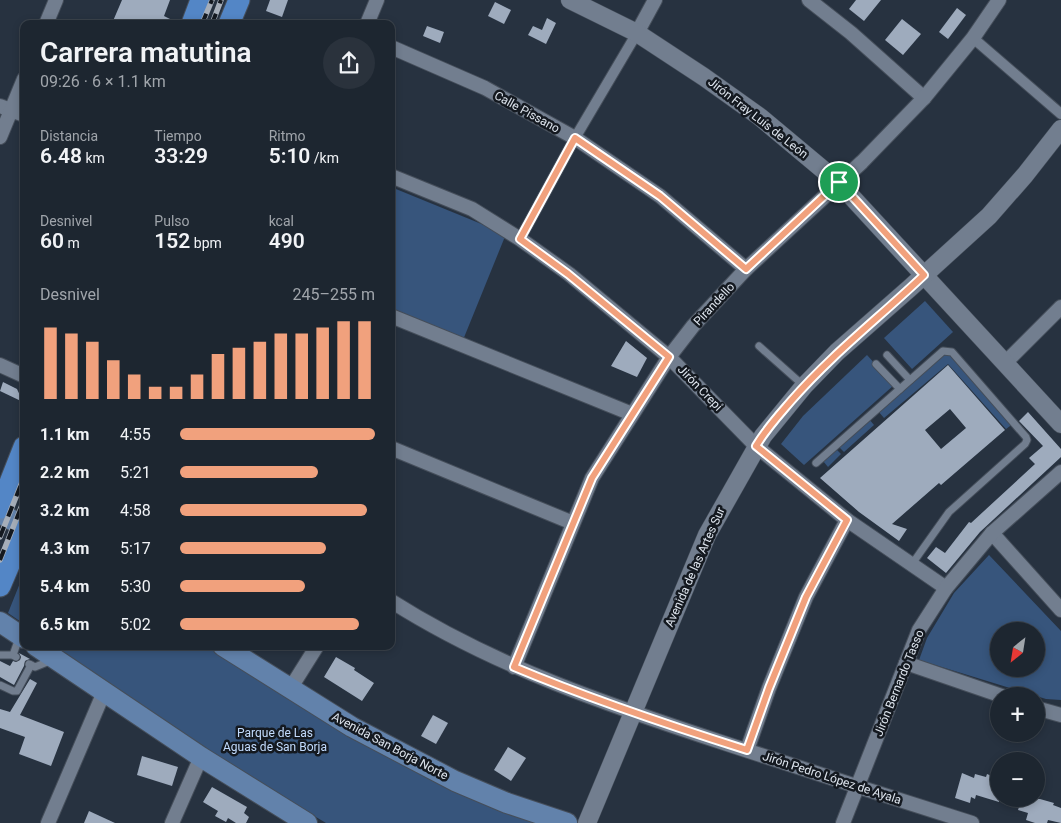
<!DOCTYPE html>
<html lang="es">
<head>
<meta charset="utf-8">
<style>
	body { margin:0; font-family:Roboto,sans-serif; background:#2a323c; color:#f1f3f6; height:100vh; display:flex; flex-direction:column; font-size:19px; white-space:nowrap }
	* { box-sizing:border-box; margin:0 }
	p { font-size:16px; color:#a0a5ab }
	.icon { flex:none; width:28px; height:28px; fill:none; stroke:currentColor; stroke-width:2; stroke-linecap:round; stroke-linejoin:round }
	.map { position:relative; flex:1; overflow:hidden }
	.sheet { position:absolute; left:20px; top:20px; width:375px; height:630px; display:flex; flex-direction:column; background:#1d2630; border-radius:10px; box-shadow:0 2px 8px #0003,0 0 0 1px #3b434c }
	.sheet>* { flex:none }
	.needle { width:32px; rotate:210deg }
	.tools { position:absolute; left:990px; top:622px; display:grid; gap:10px }
	.tools a { display:grid; place-items:center; width:55px; height:55px; border-radius:50%; background:#1d2630; box-shadow:0 2px 8px #0003,0 0 0 1px #3b434c; font-size:25px }
	.pin { position:absolute; display:grid; place-items:center; width:42px; height:42px; color:#fff; margin:-21px; border:2px solid #fff; border-radius:50%; box-shadow:0 1px 5px #0007 }
	.round { display:grid; place-items:center; flex:none; width:52px; height:52px; border-radius:26px; background:#2a323c }
	.headline { display:flex; align-items:center; justify-content:space-between; height:85px; padding:0 20px }
	h1 { font-size:28px; font-weight:600; line-height:38px }
	.figures { display:grid; grid-template-columns:repeat(3,1fr); gap:8px; height:85px; padding:5px 20px }
	.figures div { display:grid; align-content:center }
	.figures b { font-size:21px; font-weight:600 }
	.figures small { font-size:14px; font-weight:400 }
	.figures p { font-size:14px }
	.chart { height:140px; padding:10px 20px }
	.chart p { display:flex; justify-content:space-between }
	.chart svg { width:100%; height:90px; margin-top:5px; stroke:#f1a17d; stroke-width:6 }
	ul { padding:0 20px; list-style:none; font-size:16px }
	li { display:grid; grid-template-columns:80px 60px 1fr; align-items:center; height:38px }
	li i { height:12px; border-radius:6px; background:#f1a17d }
	.map>svg:first-child { display:block }
	.green { fill:#37557c; fill-rule:evenodd }
	.building { fill:#9eabbd; fill-rule:evenodd }
	.lines { fill:none; stroke-linecap:round; stroke-linejoin:round }
	.service-casing { stroke:#454e5a; stroke-width:9 }
	.pedestrian-casing { stroke:#454e5a; stroke-width:12 }
	.minor-casing { stroke:#454e5a; stroke-width:16 }
	.tertiary-casing { stroke:#454e5a; stroke-width:19 }
	.secondary-casing { stroke:#454e5a; stroke-width:22 }
	.primary-casing { stroke:#454e5a; stroke-width:23 }
	.service { stroke:#727e8f; stroke-width:7 }
	.pedestrian { stroke:#727e8f; stroke-width:10 }
	.minor { stroke:#727e8f; stroke-width:14 }
	.tertiary { stroke:#727e8f; stroke-width:18 }
	.secondary { stroke:#6282ab; stroke-width:20 }
	.primary { stroke:#5386c6; stroke-width:21 }
	.rail-casing { stroke:#a6aeb9; stroke-width:5.5 }
	.rail { stroke:#141920; stroke-width:4; stroke-dasharray:11; stroke-linecap:butt }
	.route-casing { stroke:#fff; stroke-width:10 }
	.route { stroke:#f1a17d; stroke-width:6 }
	.labels { text-anchor:middle; dominant-baseline:central; stroke-width:5; stroke-linejoin:round; paint-order:stroke }
	.street-label { font-size:12px; fill:#dfe6ef; stroke:#141920 }
	.park-label { font-size:12px; fill:#c3dcfe; stroke:#141920 }
</style>
</head>
<body>
<div class="map">
<svg width="1061" height="823" viewBox="0 0 1061 823">
	<rect width="100%" height="100%" fill="#273240"/>
	<!-- green -->
	<g class="green">
		<path d="M391,187L506,234L463,340L391,310Z"/>
		<path d="M925,301L953,332L912,369L884,338Z"/>
		<path d="M950,349L1014,423L1006,429L948,364L884,418L878,411Z"/>
		<path d="M867,355L894,385L804,465L781,444L803,416Z"/>
		<path d="M869,419L874,425L844,452L838,446Z"/>
		<path d="M836,449L841,454L828,467L823,461Z"/>
		<path d="M989,555L1061,631V700L1046,699L919,660L927,638L954,593ZM999,631H1036V669H999Z"/>
		<path d="M24,573V624L8,613Z"/>
		<path d="M55,646H208L382,753L544,823H326L249,777L160,719Z"/>
	</g>
	<!-- building -->
	<g class="building">
		<path d="M122,0H170L164,16L180,24H120L113,21Z"/>
		<path d="M270,0H288L282,17L266,11Z"/>
		<path d="M856,0H881L864,21L849,9Z"/>
		<path d="M495,2L511,10L504,24L488,16Z"/>
		<path d="M957,8L966,15L948,39L939,32Z"/>
		<path d="M547,18L556,23L546,44L528,35L533,26L542,30Z"/>
		<path d="M902,19L921,34L903,55L885,40Z"/>
		<path d="M427,26L444,32L440,43L423,36Z"/>
		<path d="M626,341L647,358L637,377L611,366Z"/>
		<path d="M948,365L1005,430L941,485L939,483L892,524L907,529L899,541L859,512L820,478ZM950,409L966,428L941,449L925,430Z"/>
		<path d="M3,382L17,389L23,402L0,391Z"/>
		<path d="M1028,412L1061,449V457L980,532L946,573L927,558L936,547L945,553L969,522L971,523L1035,464L1029,458L1043,446L1019,421Z"/>
		<path d="M19,653L30,659L25,661L24,666L14,685L0,677V661L10,666L13,661L16,662L20,660L21,657Z"/>
		<path d="M336,657L355,668L354,670L374,683L362,701L324,677Z"/>
		<path d="M30,679L37,683L20,715L64,732L51,766L19,754L25,737L0,728V709L10,712Z"/>
		<path d="M433,715L448,723L436,744L421,736Z"/>
		<path d="M508,747L526,758L511,781L494,770Z"/>
		<path d="M142,756L178,767L172,786L137,775Z"/>
		<path d="M962,773L974,778L975,774L986,777L987,774L999,779V802L976,795L975,799L971,797L970,803L955,798Z"/>
		<path d="M212,787L247,807L244,813L249,817L246,823H236L228,818L226,822L215,816L218,811L203,802Z"/>
		<path d="M1033,799H1040L1054,803L1053,805L1061,808V823L1048,820L1047,823H1035L1026,820L1028,813L1018,810L1021,801L1031,804Z"/>
		<path d="M89,811L115,823H84Z"/>
	</g>
	<g class="lines">
		<!-- service casing -->
		<g class="service-casing">
			<g id="service">
				<path d="M759,346L804,386"/>
				<path d="M887,355L910,380"/>
				<path d="M876,364L900,389"/>
				<path d="M816,463L943,351L952,352L1026,437L1027,440L1025,444L949,512L912,564"/>
				<path d="M0,655H13"/>
				<path d="M16,657L13,655L19,638"/>
				<path d="M29,664L35,667L52,660"/>
				<path d="M0,685L13,691H17L31,665"/>
			</g>
		</g>
		<!-- pedestrian casing -->
		<g class="pedestrian-casing">
			<g id="pedestrian">
				<path d="M973,38L1061,114"/>
				<path d="M520,239L575,138L637,33"/>
			</g>
		</g>
		<!-- minor casing -->
		<g class="minor-casing">
			<g id="minor">
				<path d="M809,0L851,33L924,98"/>
				<path d="M46,24L56,0"/>
				<path d="M367,24L377,0"/>
				<path d="M637,33L655,0"/>
				<path d="M391,47L485,88L575,138L660,196L746,269"/>
				<path d="M0,106L24,115"/>
				<path d="M0,137L24,79"/>
				<path d="M391,176L472,209L520,239L569,274L669,357L756,446L847,520L946,588"/>
				<path d="M391,316L632,414"/>
				<path d="M1005,363L1061,307"/>
				<path d="M0,365L24,376"/>
				<path d="M391,448L573,523"/>
				<path d="M992,533L1061,610"/>
				<path d="M391,601C495,667 611,706 727,744C809,771 890,797 972,823"/>
				<path d="M906,663L1002,696"/>
				<path d="M514,667L592,478L669,357L693,326L746,269L862,162L924,98L973,38L999,0"/>
				<path d="M290,689L317,646"/>
				<path d="M1036,708L1061,715"/>
				<path d="M747,750L769,688L806,597L847,520"/>
				<path d="M48,823L104,692"/>
				<path d="M172,823L201,757"/>
				<path d="M843,823L919,630L946,588L992,533L1061,472"/>
			</g>
		</g>
		<!-- tertiary casing -->
		<g class="tertiary-casing">
			<g id="tertiary">
				<path d="M570,0L637,33L704,77L760,117L839,183L1061,424"/>
				<path d="M587,823L707,535L763,436L804,386L837,352L911,287L989,216L1025,175L1061,129"/>
			</g>
		</g>
		<!-- secondary casing -->
		<g class="secondary-casing">
			<g id="secondary">
				<path d="M0,513L24,527"/>
				<path d="M0,622L24,638"/>
				<path d="M36,646L201,757L307,823"/>
				<path d="M223,646L352,727L455,781L507,803L567,823"/>
			</g>
		</g>
		<!-- primary casing -->
		<g class="primary-casing">
			<g id="primary">
				<path d="M192,24L201,0"/>
				<path d="M229,24L239,0"/>
				<path d="M0,508L24,447"/>
				<path d="M0,586L24,530"/>
			</g>
		</g>
		<!-- service -->
		<use href="#service" class="service"/>
		<!-- pedestrian -->
		<use href="#pedestrian" class="pedestrian"/>
		<!-- minor -->
		<use href="#minor" class="minor"/>
		<!-- tertiary -->
		<use href="#tertiary" class="tertiary"/>
		<!-- secondary -->
		<use href="#secondary" class="secondary"/>
		<!-- primary -->
		<use href="#primary" class="primary"/>
		<!-- rail casing -->
		<g class="rail-casing">
			<g id="rail">
				<path d="M202,24L212,0"/>
				<path d="M212,24L221,0"/>
				<path d="M0,537L24,477"/>
				<path d="M0,560L24,500"/>
			</g>
		</g>
		<!-- rail -->
		<use href="#rail" class="rail"/>
	</g>
	<g class="lines">
		<!-- route casing -->
		<g class="route-casing">
			<path id="route" d="M575,138L660,196L746,269L839,182L924,275C880,317 832,354 791,401C779,415 766,429 756,446L847,520L806,597L769,688L747,750C668,725 590,699 514,667L592,478L669,357L568,274L520,239Z"/>
		</g>
		<!-- route -->
		<use href="#route" class="route"/>
	</g>
	<g class="labels">
		<!-- street labels -->
		<g class="street-label">
			<text transform="translate(527 112) rotate(29)">Calle Pissano</text>
			<text transform="translate(758 118) rotate(38)">Jirón Fray Luís de León</text>
			<text transform="translate(714 304) rotate(-47)">Pirandello</text>
			<text transform="translate(700 388) rotate(46)">Jirón Crepi</text>
			<text transform="translate(695 567) rotate(-66)">Avenida de las Artes Sur</text>
			<text transform="translate(899 683) rotate(-68)">Jirón Bernardo Tasso</text>
			<text transform="translate(390 746) rotate(28)">Avenida San Borja Norte</text>
			<text transform="translate(832 778) rotate(18)">Jirón Pedro López de Ayala</text>
		</g>
		<!-- park labels -->
		<g class="park-label">
			<text x="275" y="733">Parque de Las<tspan x="275" dy="14">Aguas de San Borja</tspan></text>
		</g>
	</g>
</svg>
<div class="tools">
<a><svg class="needle" viewBox="-14 -14 28 28"><path d="M0-13l5 13h-10z" fill="#e53935"/><path d="M0 13l5-13h-10z" fill="#a0a5ab"/></svg></a>
<a>+</a>
<a>−</a>
</div>
<div class="pin" style="left:839px;top:182px;background:#1e9e55"><svg class="icon" aria-label="arrive" viewBox="0 0 24 24"><path d="M6 21V4h12l-3 4 3 4H6"/></svg></div>
<section class="sheet">
<div class="headline"><div><h1>Carrera matutina</h1><p>09:26 · 6 × 1.1 km</p></div><a class="round"><svg class="icon" aria-label="share" viewBox="0 0 24 24"><path d="M12 15V3M7 8l5-5 5 5M5 13v7h14v-7"/></svg></a></div>
<div class="figures">
<div><p>Distancia</p><b>6.48<small> km</small></b></div>
<div><p>Tiempo</p><b>33:29</b></div>
<div><p>Ritmo</p><b>5:10<small> /km</small></b></div>
</div>
<div class="figures">
<div><p>Desnivel</p><b>60<small> m</small></b></div>
<div><p>Pulso</p><b>152<small> bpm</small></b></div>
<div><p>kcal</p><b>490</b></div>
</div>
<div class="chart"><p><span>Desnivel</span>245–255 m</p>
<svg viewBox="0 0 160 44" preserveAspectRatio="none"><path d="M5 44V9M15 44V12M25 44V16M35 44V25M45 44V32M55 44V38M65 44V38M75 44V32M85 44V22M95 44V19M105 44V16M115 44V12M125 44V12M135 44V9M145 44V6M155 44V6"/></svg>
</div>
<ul>
<li><b>1.1 km</b>4:55<i style="width:100%"></i></li>
<li><b>2.2 km</b>5:21<i style="width:71%"></i></li>
<li><b>3.2 km</b>4:58<i style="width:96%"></i></li>
<li><b>4.3 km</b>5:17<i style="width:75%"></i></li>
<li><b>5.4 km</b>5:30<i style="width:64%"></i></li>
<li><b>6.5 km</b>5:02<i style="width:92%"></i></li>
</ul>
</section>
</div>
</body>
</html>
